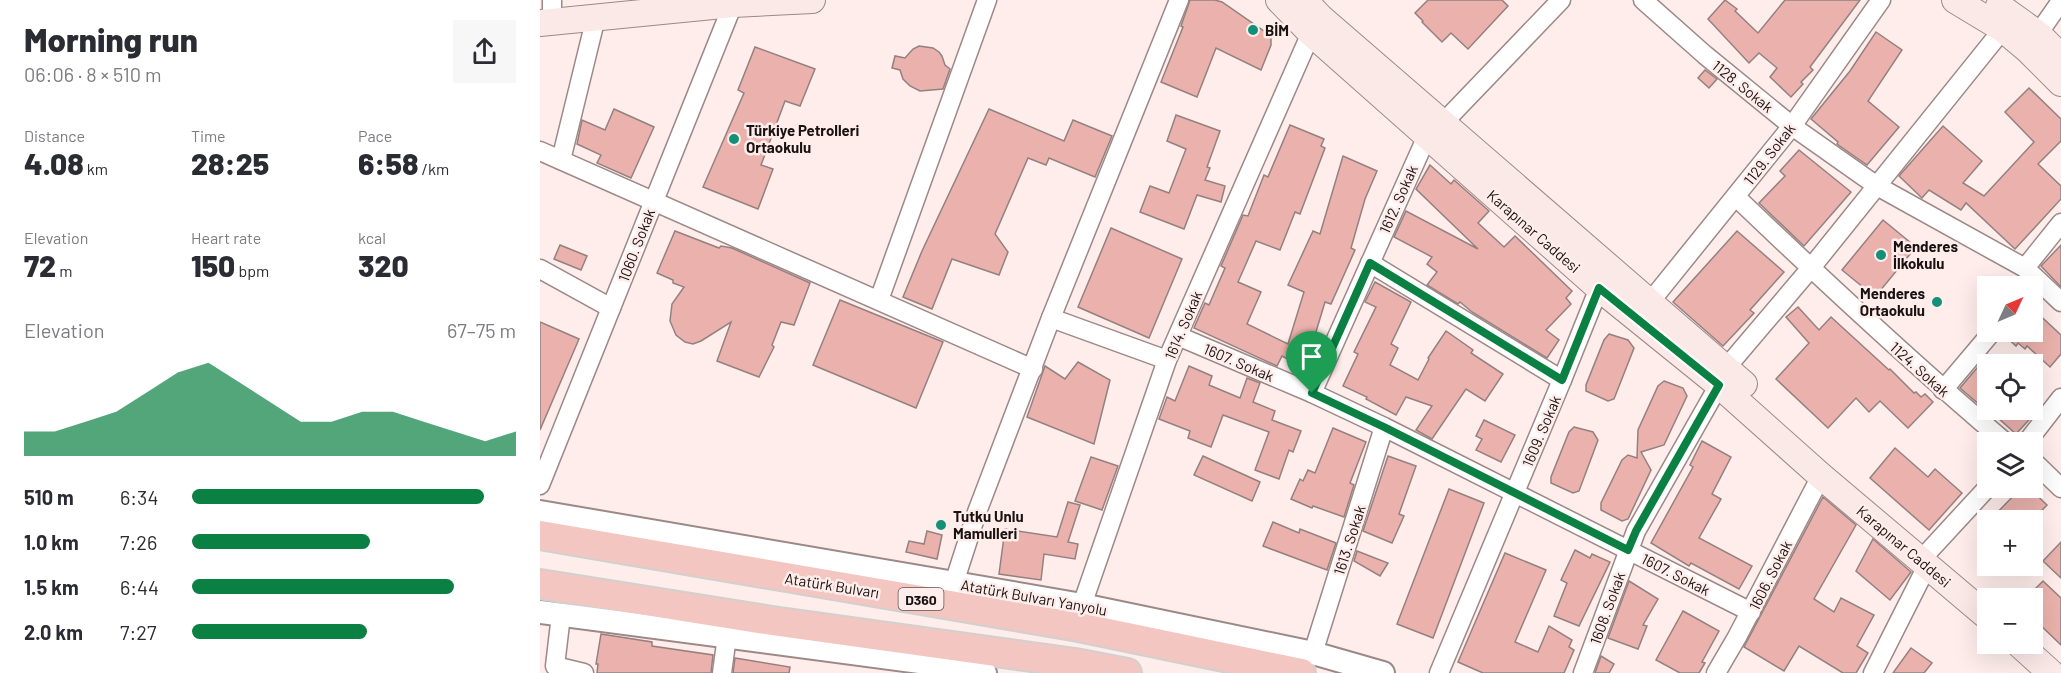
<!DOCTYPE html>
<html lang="en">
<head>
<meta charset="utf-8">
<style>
	body { margin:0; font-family:Barlow,sans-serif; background:#f7f7f7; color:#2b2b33; height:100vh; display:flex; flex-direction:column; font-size:22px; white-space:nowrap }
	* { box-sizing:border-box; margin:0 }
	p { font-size:20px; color:#7c7c81 }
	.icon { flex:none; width:33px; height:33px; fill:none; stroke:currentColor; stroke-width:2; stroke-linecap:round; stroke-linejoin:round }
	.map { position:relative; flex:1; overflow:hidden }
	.sheet { display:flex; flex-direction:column; background:#fff; width:540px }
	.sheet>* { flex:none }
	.needle { width:39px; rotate:46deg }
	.controls { position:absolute; left:1437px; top:276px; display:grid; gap:12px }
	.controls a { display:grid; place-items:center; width:66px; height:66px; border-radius:0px; background:#fff; box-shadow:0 6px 24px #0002; font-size:30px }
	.pin { position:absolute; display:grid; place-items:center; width:51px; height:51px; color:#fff; margin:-62px -26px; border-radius:50% 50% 50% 0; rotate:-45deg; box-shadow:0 0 6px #0007 }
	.pin .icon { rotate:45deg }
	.round { display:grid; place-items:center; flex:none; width:63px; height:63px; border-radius:0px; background:#f7f7f7 }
	.headline { display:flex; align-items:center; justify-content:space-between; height:102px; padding:0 24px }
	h1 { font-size:33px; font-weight:800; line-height:45px }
	.figures { display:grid; grid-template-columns:repeat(3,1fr); gap:9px; height:102px; padding:6px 24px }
	.figures div { display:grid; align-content:center }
	.figures b { font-size:30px; font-weight:800 }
	.figures small { font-size:16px; font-weight:400 }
	.figures p { font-size:16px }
	.chart { height:168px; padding:12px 24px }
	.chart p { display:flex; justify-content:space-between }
	.chart svg { width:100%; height:108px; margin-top:6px; fill:#0b8043; opacity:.7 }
	ul { padding:0 24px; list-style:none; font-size:20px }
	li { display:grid; grid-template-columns:96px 72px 1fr; align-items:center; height:45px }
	li i { height:15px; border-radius:8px; background:#0b8043 }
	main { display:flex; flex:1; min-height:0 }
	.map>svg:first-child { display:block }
	.building { fill:#ebb2ad; stroke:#94817f; stroke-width:1.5 }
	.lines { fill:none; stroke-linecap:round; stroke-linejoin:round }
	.minor-casing { stroke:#9c8987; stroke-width:21 }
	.tertiary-casing { stroke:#9c8987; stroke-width:26 }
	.secondary-casing { stroke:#9c8987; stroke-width:28 }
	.trunk-casing { stroke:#d1d0cf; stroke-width:32 }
	.minor { stroke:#fff; stroke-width:18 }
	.tertiary { stroke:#fff; stroke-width:22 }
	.secondary { stroke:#fbe9e8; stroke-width:26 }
	.trunk { stroke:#f4c6c2; stroke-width:28 }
	.route-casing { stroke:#fff; stroke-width:12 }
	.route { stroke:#0b8043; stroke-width:8 }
	.poi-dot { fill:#129178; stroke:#feedeb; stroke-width:2 }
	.labels { text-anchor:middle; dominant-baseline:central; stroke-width:5; stroke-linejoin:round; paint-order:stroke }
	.shield { fill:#feedeb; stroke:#5e5452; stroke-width:1.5 }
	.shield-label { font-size:14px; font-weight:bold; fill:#191211 }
	.poi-label { font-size:15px; font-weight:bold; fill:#191211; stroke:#feedeb; text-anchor:start }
	.street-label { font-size:15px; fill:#191211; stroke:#feedeb }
</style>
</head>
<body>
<main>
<section class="sheet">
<div class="headline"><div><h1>Morning run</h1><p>06:06 · 8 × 510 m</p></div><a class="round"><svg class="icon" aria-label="share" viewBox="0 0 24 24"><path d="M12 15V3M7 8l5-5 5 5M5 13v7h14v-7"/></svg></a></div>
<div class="figures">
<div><p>Distance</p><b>4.08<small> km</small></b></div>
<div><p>Time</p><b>28:25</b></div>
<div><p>Pace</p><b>6:58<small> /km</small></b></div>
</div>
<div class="figures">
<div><p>Elevation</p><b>72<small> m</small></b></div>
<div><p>Heart rate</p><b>150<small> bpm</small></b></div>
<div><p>kcal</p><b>320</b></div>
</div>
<div class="chart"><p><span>Elevation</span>67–75 m</p>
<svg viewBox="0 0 160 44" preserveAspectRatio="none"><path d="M0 44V34L10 34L20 30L30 26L40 18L50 10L60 6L70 14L80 22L90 30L100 30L110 26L120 26L130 30L140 34L150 38L160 34V44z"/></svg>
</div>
<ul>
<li><b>510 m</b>6:34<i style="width:90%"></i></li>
<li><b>1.0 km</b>7:26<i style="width:55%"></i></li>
<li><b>1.5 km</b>6:44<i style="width:81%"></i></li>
<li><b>2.0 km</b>7:27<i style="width:54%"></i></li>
</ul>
</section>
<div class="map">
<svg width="1521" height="673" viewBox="0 0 1521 673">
	<rect width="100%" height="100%" fill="#feedeb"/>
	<!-- building -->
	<g class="building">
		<path d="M650,0H675L682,2L731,36V45L721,70L676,48L657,97L621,82L643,27L641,26Z"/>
		<path d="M888,0H962L968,6L928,49L911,33L902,42L882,22L883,21L875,13Z"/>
		<path d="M1185,0L1197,9L1195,11L1218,33L1245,0H1320L1270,67L1273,70L1261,82L1263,84L1251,97L1230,77L1237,68L1219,53L1209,63L1168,19Z"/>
		<path d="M1336,32L1362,50L1328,101L1359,127L1327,165L1297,144L1298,142L1271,119L1310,71Z"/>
		<path d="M379,46L393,48L399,52L402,56L405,65L410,69L403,89L380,91L370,86L363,79L360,70L352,68L355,56L365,58L373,49Z"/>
		<path d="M215,47L275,69L260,106L245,101L221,165L233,169L218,209L163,187L204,93L198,90Z"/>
		<path d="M1165,70L1177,79L1169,88L1158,78Z"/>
		<path d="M1489,88L1521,119V141L1498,164L1521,186V199L1475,249L1426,203L1421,210L1389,190L1382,198L1359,176L1403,126L1442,161L1423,183L1444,196L1494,142L1465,112Z"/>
		<path d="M74,109L114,127L91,178L57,163L61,155L37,144L42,120L65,130Z"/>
		<path d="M449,109L524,141L533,120L572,136L555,177L509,158L506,165L488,158L455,234L468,252L459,275L412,259L392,309L363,297L382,251Z"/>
		<path d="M636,115L680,131L667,167L670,168L665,180L685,186L681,202L657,195L644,229L600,212L610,186L629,193L646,149L627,141Z"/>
		<path d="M750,125L784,139L781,146L785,148L760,214L755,212L740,250L716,241L698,282L721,292L707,324L748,344L764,292L748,285L773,231L780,234L803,156L837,171L825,199L811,248L815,250L791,304L785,302L772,345L779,349L768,370L742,356L737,366L654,328L665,303L669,305L685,268L681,266L703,215L708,216L724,175L728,177Z"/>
		<path d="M1259,150L1311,192L1264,246L1219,203L1245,176L1240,171Z"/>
		<path d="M890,165L911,184L914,180L949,211L938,223L964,247L975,236L1032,291L1026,298L1031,304L1006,330L1019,340L1007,358L932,312L920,302L918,304L887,285L897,272L887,264L892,257L854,237L866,211L938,249L876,189Z"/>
		<path d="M1343,220L1376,247L1335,297L1302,270Z"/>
		<path d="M571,228L642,259L609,338L538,307Z"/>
		<path d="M135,231L179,248L181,246L192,248L270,283L254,325L241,322L232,345L234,347L219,377L177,361L191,322L161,341L153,344L145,342L136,335L130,321L132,304L144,287L133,283V280L117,273Z"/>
		<path d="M1197,231L1244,272L1210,310L1214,313L1183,346L1133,302Z"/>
		<path d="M20,245L47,256L41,270L14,259Z"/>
		<path d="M1521,245V287L1501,266Z"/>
		<path d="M835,282L871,302L851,344L858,348L850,365L878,380L889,359L888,358L906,331L933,350L931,353L963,374L945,401L926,389L892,439L876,430L892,406L866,397L856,415L826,399L827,397L803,386L818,354L814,352L836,307L825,302Z"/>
		<path d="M300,300L403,342L376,408L273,365Z"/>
		<path d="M1258,307L1279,330L1291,317L1349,370L1350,369L1374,393L1376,392L1381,397L1385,394L1393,402L1368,428L1340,401L1329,412L1316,398L1288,428L1236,379L1269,343L1246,317Z"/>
		<path d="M1492,308L1521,335V354L1510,367L1487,346L1485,349L1478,343L1476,346L1463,334V332H1492Z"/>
		<path d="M0,322L39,339L0,430Z"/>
		<path d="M1069,334L1088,340L1094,348L1074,399L1068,401L1046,391V385L1064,340Z"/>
		<path d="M1448,355V412L1420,388Z"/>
		<path d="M538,362L570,380L554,444L487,417L505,366L525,379Z"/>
		<path d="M649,366L672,376L669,385L700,398L707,378L720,383L713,402L735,411L732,420L761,431L753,452L749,450L739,479L715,470L729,432L683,415L671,447L648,438L650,431L619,419L627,397L635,401Z"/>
		<path d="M1124,381L1143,388L1147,396L1124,445L1101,452L1111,470L1088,519L1082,521L1061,510V503L1082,460L1088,455L1097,458L1098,430L1118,386Z"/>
		<path d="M1449,410H1498L1476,434Z"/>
		<path d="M944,420L975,435L961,462L936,450L942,439L936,436Z"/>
		<path d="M1034,427L1053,432L1058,440L1039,491L1033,493L1011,483V477L1029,432Z"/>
		<path d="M793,428L826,442L810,483L814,485L804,517L773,506L772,508L751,499L760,479L763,481L768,470L775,473Z"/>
		<path d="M1162,441L1191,457L1172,494L1181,499L1159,538L1212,566L1199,589L1151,563L1149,566L1111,543L1153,467L1150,465Z"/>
		<path d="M1355,448L1388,477L1395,469L1422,493L1389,530L1330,478Z"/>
		<path d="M663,456L720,482L712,501L654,475Z"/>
		<path d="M848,456L876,466L859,514L864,516L852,543L823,531Z"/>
		<path d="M551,457L578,466L562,510L535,501Z"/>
		<path d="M1481,488H1489L1507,505L1493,520H1450Z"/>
		<path d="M909,489L944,503L893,638L857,624Z"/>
		<path d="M1283,497L1316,525L1274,599L1294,612L1301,598L1334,615L1317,646L1328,653L1316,673H1303L1259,646L1244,671L1204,647Z"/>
		<path d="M528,502L540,505L528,542L538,544L535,559L504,554L501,580L459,574L465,529L517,537Z"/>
		<path d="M733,522L759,533L760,529L796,543L787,570L723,546Z"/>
		<path d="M387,531L402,535L397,559L366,552L369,541L384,544Z"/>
		<path d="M1333,539L1371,572L1350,600L1316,571Z"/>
		<path d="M1521,542V578L1503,561Z"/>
		<path d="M1035,550L1050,558L1052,554L1070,562L1039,626L1014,616L1027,583L1021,580Z"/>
		<path d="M817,551L848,563L840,576L814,561Z"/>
		<path d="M965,553L1006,570L975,642L998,652L1009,626L1032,640L1029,647L1034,650L1024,673H943L918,662Z"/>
		<path d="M1089,581L1118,599L1103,625L1107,626L1098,649L1068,638Z"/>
		<path d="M1503,581L1521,598V645L1492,617V592Z"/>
		<path d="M1143,611L1179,631L1162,662L1165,663L1159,673H1140L1116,660Z"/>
		<path d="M61,634L112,642V646L173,655L171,673H57L58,664H56Z"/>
		<path d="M1371,648L1392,663L1384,673H1353Z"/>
		<path d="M1061,656L1074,664L1069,673H1055Z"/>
		<path d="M195,658L250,667L249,673H193Z"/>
	</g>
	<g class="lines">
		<!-- minor casing -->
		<g class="minor-casing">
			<g id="minor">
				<path d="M1103,0L1165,55L1252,126L1337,186L1485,268L1521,302"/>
				<path d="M12,9V0"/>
				<path d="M1498,34L1521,1"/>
				<path d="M903,123L1021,0"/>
				<path d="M0,151L493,369"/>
				<path d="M21,160L56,17"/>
				<path d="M1196,197C1284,281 1373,364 1465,442"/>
				<path d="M830,263L1022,380"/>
				<path d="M1485,268L1521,223"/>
				<path d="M0,269L71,308"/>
				<path d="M339,300L447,0"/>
				<path d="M1110,302L1252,126L1341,0"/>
				<path d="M511,318L627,360"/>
				<path d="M638,336L772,393L844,427L1211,612"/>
				<path d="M1186,368L1270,269L1463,29"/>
				<path d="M1403,390L1452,332"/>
				<path d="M772,393L887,136"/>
				<path d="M1487,442L1521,398"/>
				<path d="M1492,460L1521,488"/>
				<path d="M0,485L193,4"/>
				<path d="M1389,551L1448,487"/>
				<path d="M414,583L437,512L511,318L639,0"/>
				<path d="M21,615L15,666L44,673"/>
				<path d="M540,616L542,605L627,360L771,33"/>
				<path d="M773,653L844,427"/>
				<path d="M182,673L187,636"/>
				<path d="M899,673L1022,380L1059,288"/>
				<path d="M1043,673L1096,531L1179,385"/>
				<path d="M1176,673L1197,637L1281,476"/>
				<path d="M1333,673L1387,566"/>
			</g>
		</g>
		<!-- tertiary casing -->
		<g class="tertiary-casing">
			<g id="tertiary">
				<path d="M0,512L542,605L773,653L843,673"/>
				<path d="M0,612L380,662L445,673"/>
			</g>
		</g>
		<!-- secondary casing -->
		<g class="secondary-casing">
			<g id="secondary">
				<path d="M739,0L771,33L1059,288L1179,385L1281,476L1448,617"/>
				<path d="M764,0L780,17L1204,384"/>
				<path d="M1415,0L1463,29L1488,50L1521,83"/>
				<path d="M1459,6L1498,34L1521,57"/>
				<path d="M0,23L193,4L272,0"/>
				<path d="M1479,644L1511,673"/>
			</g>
		</g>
		<!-- trunk casing -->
		<g class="trunk-casing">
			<g id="trunk">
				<path d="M0,535L539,627L761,673"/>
				<path d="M0,584L232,621L535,663L587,673"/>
			</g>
		</g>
		<!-- minor -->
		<use href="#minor" class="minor"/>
		<!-- tertiary -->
		<use href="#tertiary" class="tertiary"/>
		<!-- secondary -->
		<use href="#secondary" class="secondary"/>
		<!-- trunk -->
		<use href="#trunk" class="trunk"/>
	</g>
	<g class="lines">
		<!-- route casing -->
		<g class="route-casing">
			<path id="route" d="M830,263L1022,380L1059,288L1179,385L1096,531L1088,550L844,427L772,393Z"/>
		</g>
		<!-- route -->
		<use href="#route" class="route"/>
	</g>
	<!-- markers -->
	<g class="poi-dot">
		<circle cx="713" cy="30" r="6"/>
		<circle cx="194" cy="139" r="6"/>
		<circle cx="1341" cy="255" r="6"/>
		<circle cx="1397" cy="302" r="6"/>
		<circle cx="401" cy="525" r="6"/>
	</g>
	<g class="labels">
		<!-- shield labels -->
		<rect class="shield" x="358.5" y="588" width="45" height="22" rx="4.5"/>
		<g class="shield-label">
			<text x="381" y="599">D360</text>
		</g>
		<!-- poi labels -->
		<g class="poi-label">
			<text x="725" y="30">BİM</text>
			<text x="206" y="130">Türkiye Petrolleri<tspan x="206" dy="17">Ortaokulu</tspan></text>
			<text x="1353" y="246">Menderes<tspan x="1353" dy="17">İlkokulu</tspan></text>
			<text x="1385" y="293" text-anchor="end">Menderes<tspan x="1385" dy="17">Ortaokulu</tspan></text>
			<text x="413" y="516">Tutku Unlu<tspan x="413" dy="17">Mamulleri</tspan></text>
		</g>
		<!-- street labels -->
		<g class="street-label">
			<text transform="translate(1203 86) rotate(39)">1128. Sokak</text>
			<text transform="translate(1229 154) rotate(-52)">1129. Sokak</text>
			<text transform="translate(858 199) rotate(-66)">1612. Sokak</text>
			<text transform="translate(994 231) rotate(41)">Karapınar Caddesi</text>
			<text transform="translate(96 245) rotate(-69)">1060. Sokak</text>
			<text transform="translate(643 325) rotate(-67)">1614. Sokak</text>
			<text transform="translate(699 362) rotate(23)">1607. Sokak</text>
			<text transform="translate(1380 369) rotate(42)">1124. Sokak</text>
			<text transform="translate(1001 431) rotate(-67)">1609. Sokak</text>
			<text transform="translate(809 540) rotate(-72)">1613. Sokak</text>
			<text transform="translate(1364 546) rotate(40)">Karapınar Caddesi</text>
			<text transform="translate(1136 574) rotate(27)">1607. Sokak</text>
			<text transform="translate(1230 575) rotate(-63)">1606. Sokak</text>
			<text transform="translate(292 585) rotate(9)">Atatürk Bulvarı</text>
			<text transform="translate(494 597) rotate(10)">Atatürk Bulvarı Yanyolu</text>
			<text transform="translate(1067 608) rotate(-70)">1608. Sokak</text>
		</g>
	</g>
</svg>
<div class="controls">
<a><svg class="needle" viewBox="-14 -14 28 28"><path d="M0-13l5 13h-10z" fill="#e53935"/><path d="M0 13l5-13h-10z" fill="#7c7c81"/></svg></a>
<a><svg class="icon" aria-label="locate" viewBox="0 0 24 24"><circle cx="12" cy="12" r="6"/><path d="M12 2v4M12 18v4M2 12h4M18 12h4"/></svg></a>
<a><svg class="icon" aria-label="layers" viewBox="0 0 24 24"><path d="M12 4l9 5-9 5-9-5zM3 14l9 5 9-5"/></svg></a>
<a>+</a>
<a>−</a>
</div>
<div class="pin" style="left:772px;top:393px;background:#1e9e55"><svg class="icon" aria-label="arrive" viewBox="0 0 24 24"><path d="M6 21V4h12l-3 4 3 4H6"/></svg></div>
</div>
</main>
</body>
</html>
